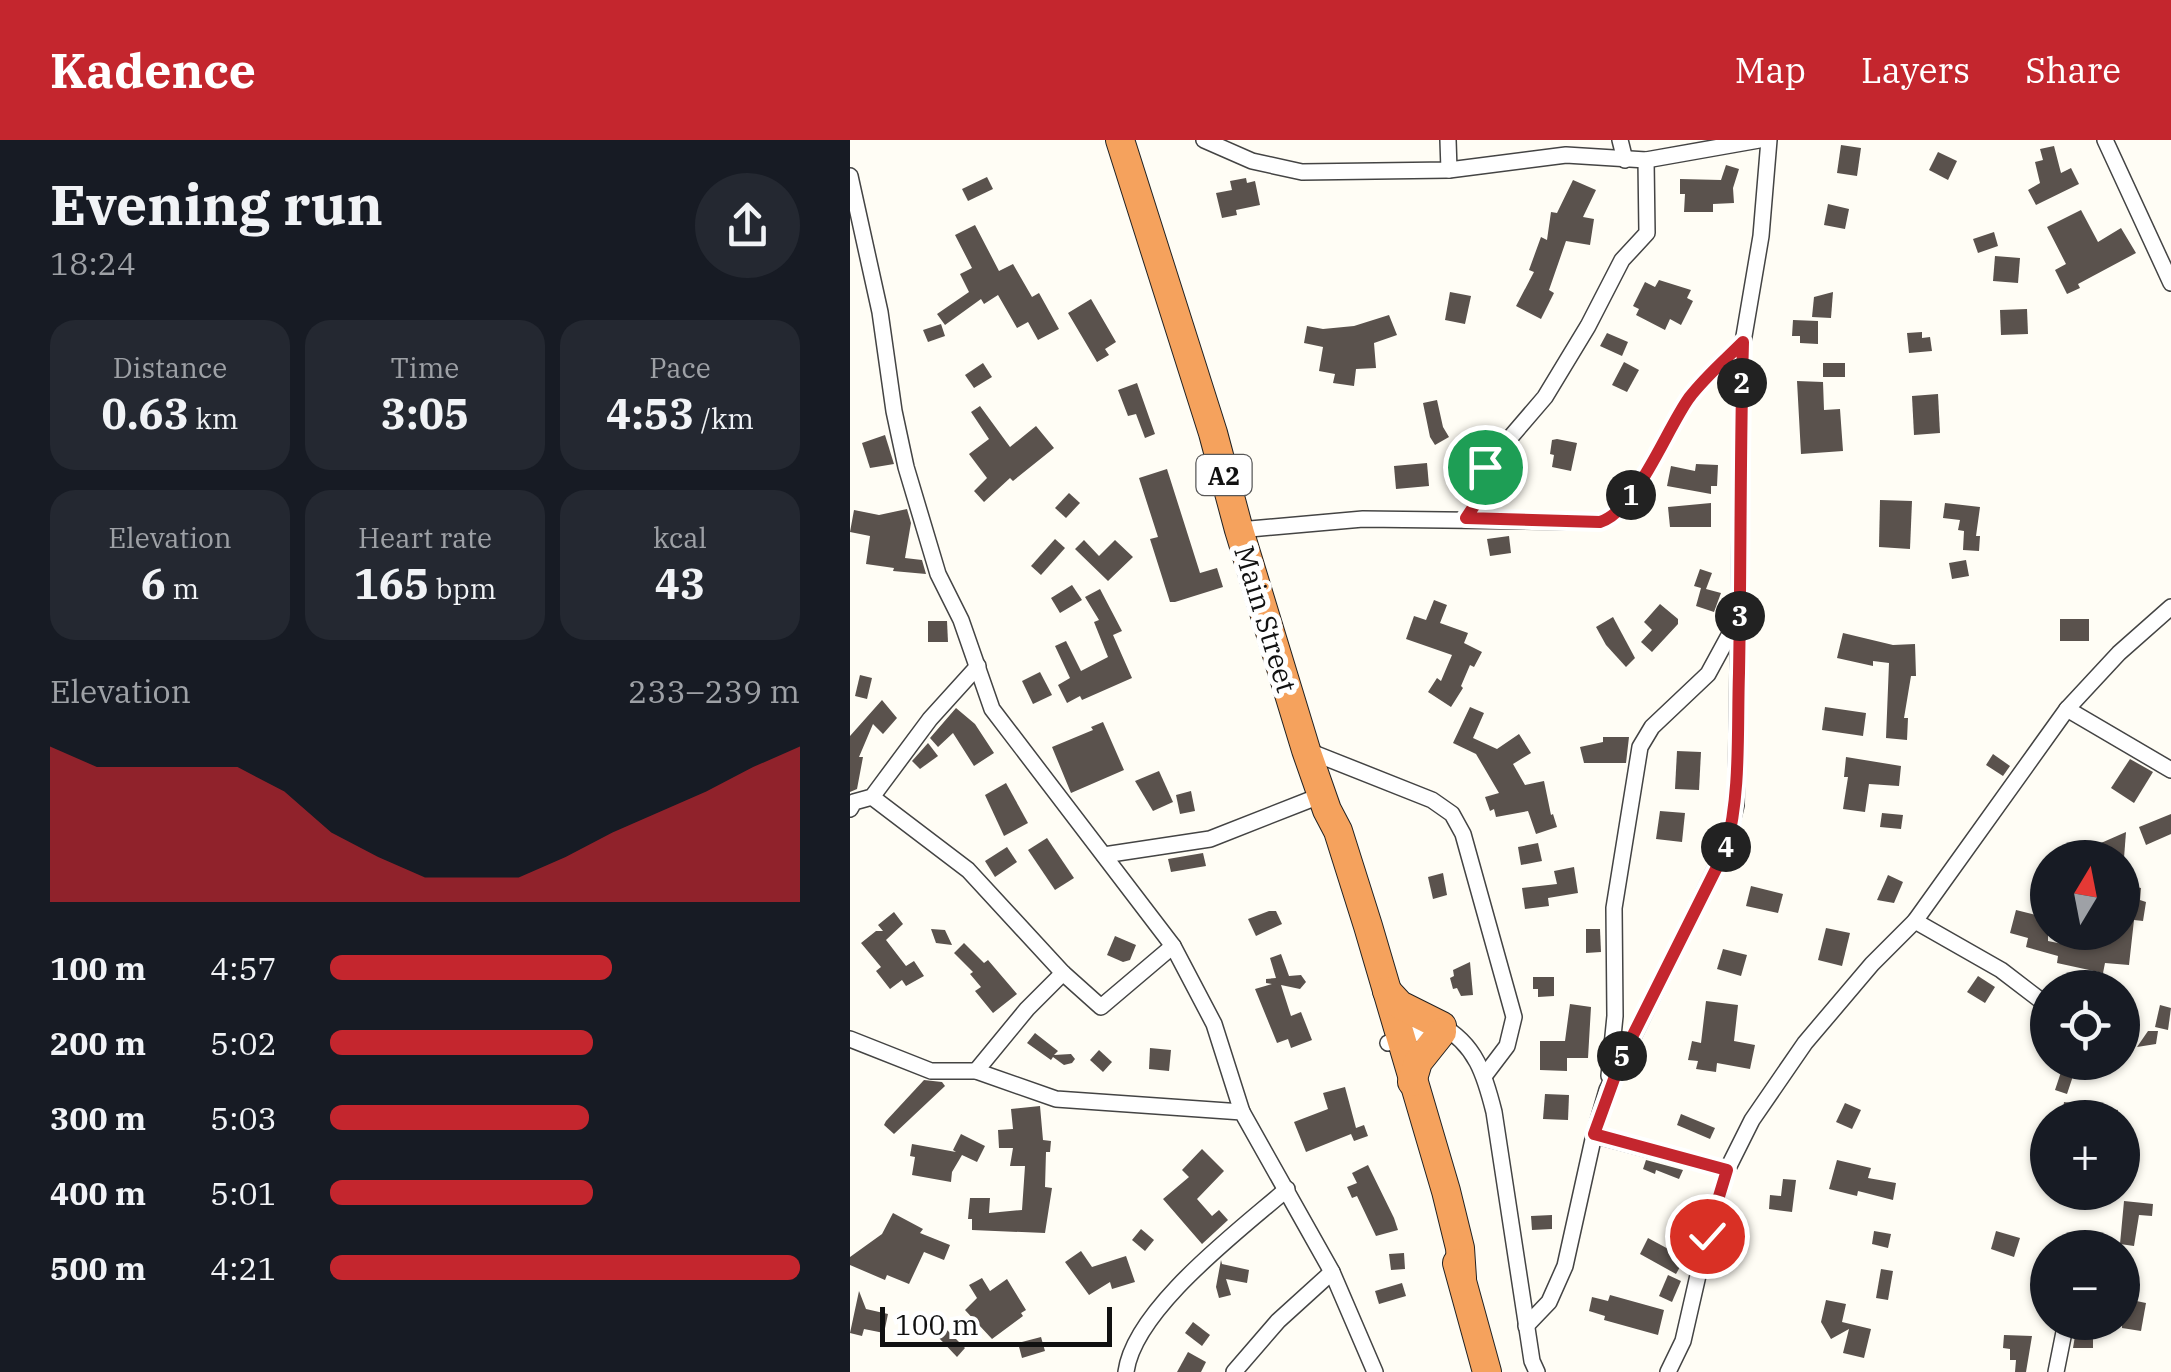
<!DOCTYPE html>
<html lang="en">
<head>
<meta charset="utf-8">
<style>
	body { margin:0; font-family:"IBM Plex Serif",serif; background:#242831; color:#f1f3f6; height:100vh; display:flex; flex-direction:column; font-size:38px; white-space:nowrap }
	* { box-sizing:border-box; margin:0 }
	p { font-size:32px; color:#9ea1a6 }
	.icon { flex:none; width:55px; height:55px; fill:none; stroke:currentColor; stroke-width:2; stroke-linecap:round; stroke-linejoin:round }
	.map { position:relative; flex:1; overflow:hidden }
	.details { display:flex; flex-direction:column; background:#171b24; width:850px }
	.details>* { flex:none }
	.needle { width:65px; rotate:10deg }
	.tools { position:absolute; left:1180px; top:700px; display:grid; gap:20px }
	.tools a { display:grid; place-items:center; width:110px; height:110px; border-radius:50%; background:#171b24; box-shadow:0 2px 8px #0004; font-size:50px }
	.scale { position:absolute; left:30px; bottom:25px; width:232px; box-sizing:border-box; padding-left:10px; border:5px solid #111; border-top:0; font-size:28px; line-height:35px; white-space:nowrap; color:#111; -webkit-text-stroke:8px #fff; paint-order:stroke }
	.pin { position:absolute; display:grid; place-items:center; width:85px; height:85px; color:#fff; margin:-42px; border:5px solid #fff; border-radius:50%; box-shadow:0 2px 10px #0007 }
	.km { position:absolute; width:50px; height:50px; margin:-25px; border-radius:50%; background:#222; color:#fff; font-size:28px; line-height:50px; text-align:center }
	.round { display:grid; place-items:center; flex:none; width:105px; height:105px; border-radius:52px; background:#242831 }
	.summary { display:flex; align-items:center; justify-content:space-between; height:170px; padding:0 50px }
	h1 { font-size:55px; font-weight:700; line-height:75px }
	.stats { display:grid; grid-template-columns:repeat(3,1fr); gap:15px; height:170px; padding:10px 50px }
	.stats div { display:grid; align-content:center; border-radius:25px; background:#242831; text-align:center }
	.stats b { font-size:42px; font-weight:700 }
	.stats small { font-size:28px; font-weight:400 }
	.stats p { font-size:28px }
	.chart { height:280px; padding:20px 50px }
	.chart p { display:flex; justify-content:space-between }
	.chart svg { width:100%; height:180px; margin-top:10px; fill:#c4262e; opacity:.7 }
	ul { padding:0 50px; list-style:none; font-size:32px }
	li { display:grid; grid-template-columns:160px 120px 1fr; align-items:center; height:75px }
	li i { height:25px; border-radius:12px; background:#c4262e }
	header { display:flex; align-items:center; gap:60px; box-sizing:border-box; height:140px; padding:0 50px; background:#c4262e; color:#fff }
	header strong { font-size:48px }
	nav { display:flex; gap:55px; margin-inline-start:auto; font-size:35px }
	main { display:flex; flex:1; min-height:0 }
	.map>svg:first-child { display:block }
	.building { fill:#5a524d }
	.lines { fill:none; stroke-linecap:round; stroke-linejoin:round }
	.street-casing { stroke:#444; stroke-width:18 }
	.highway-casing { stroke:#222; stroke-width:30 }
	.street { stroke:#fff; stroke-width:15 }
	.highway { stroke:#f5a25d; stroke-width:28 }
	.route-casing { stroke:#fff; stroke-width:20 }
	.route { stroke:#c4262e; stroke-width:12 }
	.labels { text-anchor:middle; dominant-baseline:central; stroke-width:10; stroke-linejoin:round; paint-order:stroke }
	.shield { fill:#fff; stroke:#585858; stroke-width:2.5 }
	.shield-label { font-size:25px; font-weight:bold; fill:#111 }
	.street-label { font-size:28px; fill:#111; stroke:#fff }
</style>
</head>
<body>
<header>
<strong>Kadence</strong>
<nav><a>Map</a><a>Layers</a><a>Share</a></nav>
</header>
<main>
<section class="details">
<div class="summary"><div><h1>Evening run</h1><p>18:24</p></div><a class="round"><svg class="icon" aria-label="share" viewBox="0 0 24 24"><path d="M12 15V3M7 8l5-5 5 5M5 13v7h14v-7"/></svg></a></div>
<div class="stats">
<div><p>Distance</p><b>0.63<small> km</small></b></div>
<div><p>Time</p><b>3:05</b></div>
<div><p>Pace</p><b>4:53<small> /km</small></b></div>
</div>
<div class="stats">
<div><p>Elevation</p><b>6<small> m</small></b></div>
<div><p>Heart rate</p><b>165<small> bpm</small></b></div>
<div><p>kcal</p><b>43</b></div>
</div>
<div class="chart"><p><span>Elevation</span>233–239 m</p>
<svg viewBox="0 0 160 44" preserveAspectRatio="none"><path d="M0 44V6L10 11L20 11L30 11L40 11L50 17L60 27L70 33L80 38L90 38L100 38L110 33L120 27L130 22L140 17L150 11L160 6V44z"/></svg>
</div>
<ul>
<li><b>100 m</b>4:57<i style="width:60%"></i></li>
<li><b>200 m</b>5:02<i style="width:56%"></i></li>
<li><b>300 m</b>5:03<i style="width:55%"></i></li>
<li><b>400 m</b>5:01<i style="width:56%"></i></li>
<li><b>500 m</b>4:21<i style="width:100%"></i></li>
</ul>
</section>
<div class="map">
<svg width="1321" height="1232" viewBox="0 0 1321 1232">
	<rect width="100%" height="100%" fill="#fffdf5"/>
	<!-- building -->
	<g class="building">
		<path d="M991,5L1011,8L1007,36L987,33Z"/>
		<path d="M1204,6L1211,33L1221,28L1229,44L1186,65L1178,50L1190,43L1185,22L1193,20L1190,9Z"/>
		<path d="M1088,12L1107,21L1098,40L1079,30Z"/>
		<path d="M876,25L889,29L883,48L884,63L863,64V72H834L835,54H830V39L871,40Z"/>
		<path d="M137,37L143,49L118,61L112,49Z"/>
		<path d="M396,38L397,43L405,41L410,65L386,70L387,75L372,78L366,53L382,50L380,41Z"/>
		<path d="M723,40L746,50L733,77L744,79L740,105L716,101L699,150L704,153L691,179L666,166L684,132L679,130L691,97L697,100L701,72L707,73Z"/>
		<path d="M978,64L999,69L995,89L974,85Z"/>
		<path d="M1231,70L1248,102L1271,88L1286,113L1228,144L1230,148L1217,154L1205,130L1216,124L1197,87Z"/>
		<path d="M125,85L149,131L163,124L182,157L189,153L209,189L188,200L178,182L167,188L148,155L134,164L131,159L95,185L87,174L119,152L110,134L122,128L105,95Z"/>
		<path d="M1144,92L1148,106L1128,113L1123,99Z"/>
		<path d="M1145,116L1170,118L1168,143L1143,141Z"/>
		<path d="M809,140L841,150L837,158L843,161L831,185L820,179L815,190L786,175L789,169L783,166L795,142L805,147Z"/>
		<path d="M600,152L621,156L615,184L595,180Z"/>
		<path d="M983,152L981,178L962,177L964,157Z"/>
		<path d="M241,159L266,202L255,209L259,215L247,222L218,173Z"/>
		<path d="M1177,169L1178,194L1151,195L1150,170Z"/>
		<path d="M539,175L547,195L524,203L526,228L506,229L504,246L483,243L485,234L469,231L473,207L454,203L457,186L473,189L504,186Z"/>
		<path d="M943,180L968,181V204L950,203V196H942Z"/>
		<path d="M91,184L95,196L78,202L73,190Z"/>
		<path d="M1072,192V198L1080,197L1082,211L1059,213L1057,193Z"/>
		<path d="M757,193L778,202L772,216L750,206Z"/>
		<path d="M774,222L789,230L777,252L762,245Z"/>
		<path d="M133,223L142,237L124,248L115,235Z"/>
		<rect x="973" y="223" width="22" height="14"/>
		<path d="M947,241L973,242L974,270L990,269L993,311L951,314Z"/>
		<path d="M287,243L305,294L295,298L286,274L278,276L268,250Z"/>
		<path d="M1088,254L1090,293L1064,295L1062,256Z"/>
		<path d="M587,260L593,287L599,297L585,305L580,297L573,263Z"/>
		<path d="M130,266L160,307L186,286L204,308L163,341L160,338L134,362L124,351L137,338L119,314L139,299L121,272Z"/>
		<path d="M35,295L44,324L20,328L12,303Z"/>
		<path d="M707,299L727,303L721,331L702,327L704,315L700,314L702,300Z"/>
		<path d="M577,323L579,346L546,349L544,326Z"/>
		<path d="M846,324L868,325L867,346H861V354L817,346L821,326L845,331Z"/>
		<path d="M317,329L350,433L367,428L373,447L325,462H320L300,399L308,397L289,338Z"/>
		<path d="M219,353L230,363L216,378L205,368Z"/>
		<path d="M1030,360L1062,361L1060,409L1029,407Z"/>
		<path d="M861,363V387H820L818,367Z"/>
		<path d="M1095,363L1130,367L1126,396H1130L1129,411L1113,410L1114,391L1108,390L1110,380L1093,378Z"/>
		<path d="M57,369L61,383L55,418L72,420L76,434L43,431L44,428L16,424L20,396L0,392L4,370L29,375Z"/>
		<path d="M659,396L661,413L640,416L637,399Z"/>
		<path d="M205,399L215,408L191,435L181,426Z"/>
		<path d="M234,400L249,416L265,400L283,417L258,441L225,409Z"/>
		<path d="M1116,420L1119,436L1102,439L1099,423Z"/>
		<path d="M850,429L862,433L856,449L871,453L864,472L846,466L851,448L844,446Z"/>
		<path d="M222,445L232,460L210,473L201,458Z"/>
		<path d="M250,449L272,491L263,495L282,538L232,560L230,556L217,563L208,545L220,538L205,506L216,501L231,531L258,517L244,482L249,480L235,457Z"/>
		<path d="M584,460L597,465L590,483L618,493L614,503L632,512L624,527L620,525L611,546L613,548L601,567L578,552L587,538L591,541L602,515L556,499L564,476L576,480Z"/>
		<path d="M810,464L828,479V484L802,512L791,502L802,490L794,482Z"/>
		<path d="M763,477L785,518L776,527L756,505L746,487Z"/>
		<rect x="1210" y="479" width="29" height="22"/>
		<path d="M78,481H97L98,502H78Z"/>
		<path d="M993,493L1043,505L1065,504L1066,536H1061L1054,578H1058L1057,600L1036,598L1039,523L1023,521V526L987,518Z"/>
		<path d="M190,532L202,555L183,564L172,541Z"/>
		<path d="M10,535L22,538L17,559L5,556Z"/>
		<path d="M32,560L47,578L33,594L23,584L9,617H13L7,649L0,652V596Z"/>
		<path d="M620,567L634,573L623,598L647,609L669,594L681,613L663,624L675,645L694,641L701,675L703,674L707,687L686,694L678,671L646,677L644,669L640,671L635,657L649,653L626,614L603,603Z"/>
		<path d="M975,567L1016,573L1013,596L972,590Z"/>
		<path d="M106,568L125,584L144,613L124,626L103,593L88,607L80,598Z"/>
		<path d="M253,582L274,630L221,653L202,607L243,590L241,587Z"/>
		<path d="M753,597H779L776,623H734L730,607L753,602Z"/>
		<path d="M78,603L88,616L70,629L62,621Z"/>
		<path d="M827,611L851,612L849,650L825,649Z"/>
		<path d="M1143,614L1160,626L1153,636L1136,625Z"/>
		<path d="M996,617L1051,626L1049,646L1019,644L1015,672L993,669L998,637H994Z"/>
		<path d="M1280,619L1303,632L1284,663L1261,648Z"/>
		<path d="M309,631L323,662L303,671L285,641Z"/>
		<path d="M156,643L178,683L154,696L135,655Z"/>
		<path d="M341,651L345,671L330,674L326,655Z"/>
		<path d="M810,671L835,673L832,702L806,699Z"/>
		<path d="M1032,673L1053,675L1051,689L1030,687Z"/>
		<path d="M1321,674V694L1296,705L1289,687Z"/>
		<path d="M1276,692L1274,718H1249L1251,703Z"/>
		<path d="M197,698L224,738L205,750L178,710Z"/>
		<path d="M688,703L692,721L671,725L668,707Z"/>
		<path d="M157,707L167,722L145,737L135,721Z"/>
		<path d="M353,713L356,726L321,732L318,719Z"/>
		<path d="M724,727L728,753L698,758L699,766L675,769L672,748L707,744L704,731Z"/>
		<path d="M593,733L597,755L583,759L578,737Z"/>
		<path d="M1038,735L1053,742L1044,763L1027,760Z"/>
		<path d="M1272,744L1291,748L1290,760L1296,762L1293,781L1284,780L1279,825L1255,823L1253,833L1207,823L1208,816L1176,807L1178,798L1160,793L1166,770L1198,778V801L1232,808L1233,792H1272Z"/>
		<path d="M901,746L933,754L928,773L896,766Z"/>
		<path d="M419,771H426L432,784L406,796L398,779Z"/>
		<path d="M44,772L53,784L36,800L56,826L64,821L74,836L56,846L52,840L40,849L26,831L31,827L11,803L26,791H33L28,785Z"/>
		<path d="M976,788L1000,793L992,826L968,820Z"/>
		<path d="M81,789L95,790L102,805L86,803Z"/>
		<path d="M736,789H750L751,812L736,813Z"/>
		<path d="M265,796L286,805L280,820L273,822L257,815Z"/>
		<path d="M114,803L134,823L138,820L167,854L143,873L125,851L131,847L120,834L123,832L104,813Z"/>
		<path d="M873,809L897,815L891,836L867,829Z"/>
		<path d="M431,814L439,836L451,835L456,842L450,849L431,845L441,876L451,872L462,900L441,908L438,899L427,903L405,849L422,844L416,843V839L426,838L420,818Z"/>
		<path d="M620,822L623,855L611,856L607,848L603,849L600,838L604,836L603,830Z"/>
		<path d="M1128,836L1145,847L1135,863L1117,852Z"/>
		<path d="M683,837H704V856L688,857V849H683Z"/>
		<path d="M856,861L888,865L884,901L905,905L900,929L867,923L866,932L846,929L848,921L838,920L842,901L851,903Z"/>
		<path d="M720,864L741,867L738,918H717V931L690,930V901H715Z"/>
		<path d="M1310,865L1321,868L1318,890L1305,887Z"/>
		<path d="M1298,891H1308L1306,904L1287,907Z"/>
		<path d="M185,893L208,911L204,915L221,914L225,919L222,923L214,925L203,917L201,920L177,903Z"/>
		<path d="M300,908L321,910L319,931L299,929Z"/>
		<path d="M249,910L262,922L253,932L240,920Z"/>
		<path d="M1211,932L1223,936L1217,954L1205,950Z"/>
		<path d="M74,940L92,942L95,946L44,994L34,985L36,981Z"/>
		<path d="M495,947L506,988L514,985L518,996L504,1001L501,994L456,1012L444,982L478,969L473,953Z"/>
		<path d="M695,954L719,955L718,980L693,979Z"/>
		<path d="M1214,962L1268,970L1267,978H1212Z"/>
		<path d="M995,963L1011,970L1002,989L986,982Z"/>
		<path d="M190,966L193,1000L201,1001L200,1012H196L195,1047L202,1048L195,1093L122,1090V1079H118L120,1058H140L139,1073L172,1070L175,1026H160L163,1008H149L148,990L163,989L161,969Z"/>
		<path d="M831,974L865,988L860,999L827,985Z"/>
		<path d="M111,994L135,1006L127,1022L112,1015L102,1032L101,1042L62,1035L65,1017L60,1016L62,1004L106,1012L103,1010Z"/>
		<path d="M352,1009L374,1031L347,1059L362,1076L369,1070L378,1080L352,1104L313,1059L339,1037L332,1030Z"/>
		<path d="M796,1020L833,1030L829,1039L806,1030L805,1034L793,1029Z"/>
		<path d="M987,1020L1021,1028L1018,1038L1046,1043L1043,1060L1008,1051L1007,1056L979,1049Z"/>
		<path d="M518,1025L544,1078L548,1090L526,1096L507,1056L502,1058L497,1047L507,1043L502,1033Z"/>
		<path d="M933,1039L946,1040L942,1072L919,1069L920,1055L931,1056Z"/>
		<path d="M1274,1061L1303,1064L1302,1076L1289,1075L1284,1106L1270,1104Z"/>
		<path d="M43,1073L73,1089L70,1093L100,1105L94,1120L74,1112L59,1144L37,1135L35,1140L0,1125V1117L32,1094Z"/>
		<path d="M702,1075V1089L682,1090L681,1076Z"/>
		<path d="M291,1089L304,1100L295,1111L282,1100Z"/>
		<path d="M1024,1091L1041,1094L1038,1108L1022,1104Z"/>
		<path d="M1146,1091L1170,1098L1164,1117L1141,1109Z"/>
		<path d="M798,1098L835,1118L826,1134L790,1114Z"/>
		<path d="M231,1111L242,1127L276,1116L285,1142L262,1149L260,1142L239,1155L215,1122Z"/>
		<path d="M554,1113L555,1129L541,1130L539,1114Z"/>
		<path d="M371,1120L372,1124L399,1130L397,1143L376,1139L381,1155L369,1158L366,1147Z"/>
		<path d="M1031,1129L1043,1131L1038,1160L1026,1158Z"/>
		<path d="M818,1135L831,1141L822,1162L809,1156Z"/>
		<path d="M132,1138L140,1151L157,1139L176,1170L171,1173L173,1176L142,1199L115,1170L127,1158L119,1145Z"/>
		<path d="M552,1143L556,1156L529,1164L525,1151Z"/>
		<path d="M9,1151L16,1169L38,1174L34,1193L14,1189L12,1196L0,1193Z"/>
		<path d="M760,1155L814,1170L808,1195L754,1180L755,1176L739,1171L742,1157L758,1161Z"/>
		<path d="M1272,1158L1296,1163L1291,1191L1272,1188Z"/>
		<path d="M976,1160L996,1164L992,1182L1021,1189L1014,1218L993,1213L999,1189L981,1199L971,1182Z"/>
		<path d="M343,1182L360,1195L352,1206L335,1193Z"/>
		<path d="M97,1190L115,1208L107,1217L89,1198Z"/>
		<path d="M1154,1195L1182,1196L1176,1232H1165L1166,1220H1160V1209L1153,1208Z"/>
		<path d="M1225,1196H1243V1208H1223Z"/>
		<path d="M191,1197L195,1211L172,1218L168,1203Z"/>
		<path d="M338,1212L356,1222L351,1232H327Z"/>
	</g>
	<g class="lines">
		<!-- street casing -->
		<g class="street-casing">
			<g id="street">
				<path d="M354,0L402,21L452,32L599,30L716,15L796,20L909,0"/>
				<path d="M598,0L599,30"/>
				<path d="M770,0L775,20"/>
				<path d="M1255,0L1321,143"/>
				<path d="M0,36L30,172L44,271L56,327L88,434L111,480L142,569L323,806L364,884L392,972"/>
				<path d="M616,378L628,360L635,327L695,257L738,186L772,120L797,93L796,20"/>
				<path d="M389,390L513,379L750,382C786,371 816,290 839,258C855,237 875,220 893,202"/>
				<path d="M1217,569L1321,630"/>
				<path d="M456,610L582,660L602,674L613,694L664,877L657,906L635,935"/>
				<path d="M22,657L118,730L213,833L251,867L323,806"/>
				<path d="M0,669L4,662L22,657L80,579L128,526"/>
				<path d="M254,715L360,699L472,655"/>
				<path d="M1065,781L1151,830L1198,866"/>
				<path d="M590,885C626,904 635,936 644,972L682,1221L687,1232"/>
				<path d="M0,899L81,931H126L206,959L392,972L482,1132L525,1232"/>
				<path d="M538,903L563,894L592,892"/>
				<path d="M126,931L177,869L213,833"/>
				<path d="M759,936L765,876L764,768L790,607L802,587L858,534L889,477"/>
				<path d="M744,995L877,1030"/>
				<path d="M676,1186L699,1162L715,1126L744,995L757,950L875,709L886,665L893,202L911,96L919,0"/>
				<path d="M276,1232C284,1169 390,1090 437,1049"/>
				<path d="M384,1232L428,1181L482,1132"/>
				<path d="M818,1232L833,1201L857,1096L877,1030L902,980L955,903L1022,824L1065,781L1217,569L1269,513L1321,467"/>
				<path d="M1206,1232L1216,1182"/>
			</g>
		</g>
		<!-- highway casing -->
		<g class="highway-casing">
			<g id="highway">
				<path d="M270,0L363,293L389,390L456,610L477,670L488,691L518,786L596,1051L610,1108L612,1138"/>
				<path d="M537,851L550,865L592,886"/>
				<path d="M562,942L568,922L592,892"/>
				<path d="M607,1123L637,1232"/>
			</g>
		</g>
		<!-- street -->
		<use href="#street" class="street"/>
		<!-- highway -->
		<use href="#highway" class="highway"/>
	</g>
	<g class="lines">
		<!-- route casing -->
		<g class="route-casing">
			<path id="route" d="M635,327L628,360L616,378L750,382C786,371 816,290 839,258C855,237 875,220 893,202C890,312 891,423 889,533C887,592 891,652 876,709L772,917L744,994L877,1030L857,1096"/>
		</g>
		<!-- route -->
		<use href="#route" class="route"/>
	</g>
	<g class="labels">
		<!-- shield labels -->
		<rect class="shield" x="346.5" y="315" width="55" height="40" rx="8"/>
		<g class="shield-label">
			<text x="374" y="335">A2</text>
		</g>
		<!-- street labels -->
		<g class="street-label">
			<text transform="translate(416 479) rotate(73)">Main Street</text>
		</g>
	</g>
</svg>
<div class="tools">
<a><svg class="needle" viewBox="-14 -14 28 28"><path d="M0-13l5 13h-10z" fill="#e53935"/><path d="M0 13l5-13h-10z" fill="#9ea1a6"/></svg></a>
<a><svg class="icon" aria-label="locate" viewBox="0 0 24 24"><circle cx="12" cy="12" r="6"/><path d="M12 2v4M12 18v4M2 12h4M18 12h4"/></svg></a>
<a>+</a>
<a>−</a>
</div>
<div class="scale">100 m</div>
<div class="pin" style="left:635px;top:327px;background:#1e9e55"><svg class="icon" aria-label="arrive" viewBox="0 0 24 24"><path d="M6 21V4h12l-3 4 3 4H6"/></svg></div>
<div class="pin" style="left:857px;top:1096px;background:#d93025"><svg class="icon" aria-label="check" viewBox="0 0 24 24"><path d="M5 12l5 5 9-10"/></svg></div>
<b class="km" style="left:781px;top:355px">1</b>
<b class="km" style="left:892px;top:243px">2</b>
<b class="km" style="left:890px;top:476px">3</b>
<b class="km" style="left:876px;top:707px">4</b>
<b class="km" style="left:772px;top:916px">5</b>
</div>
</main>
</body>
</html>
